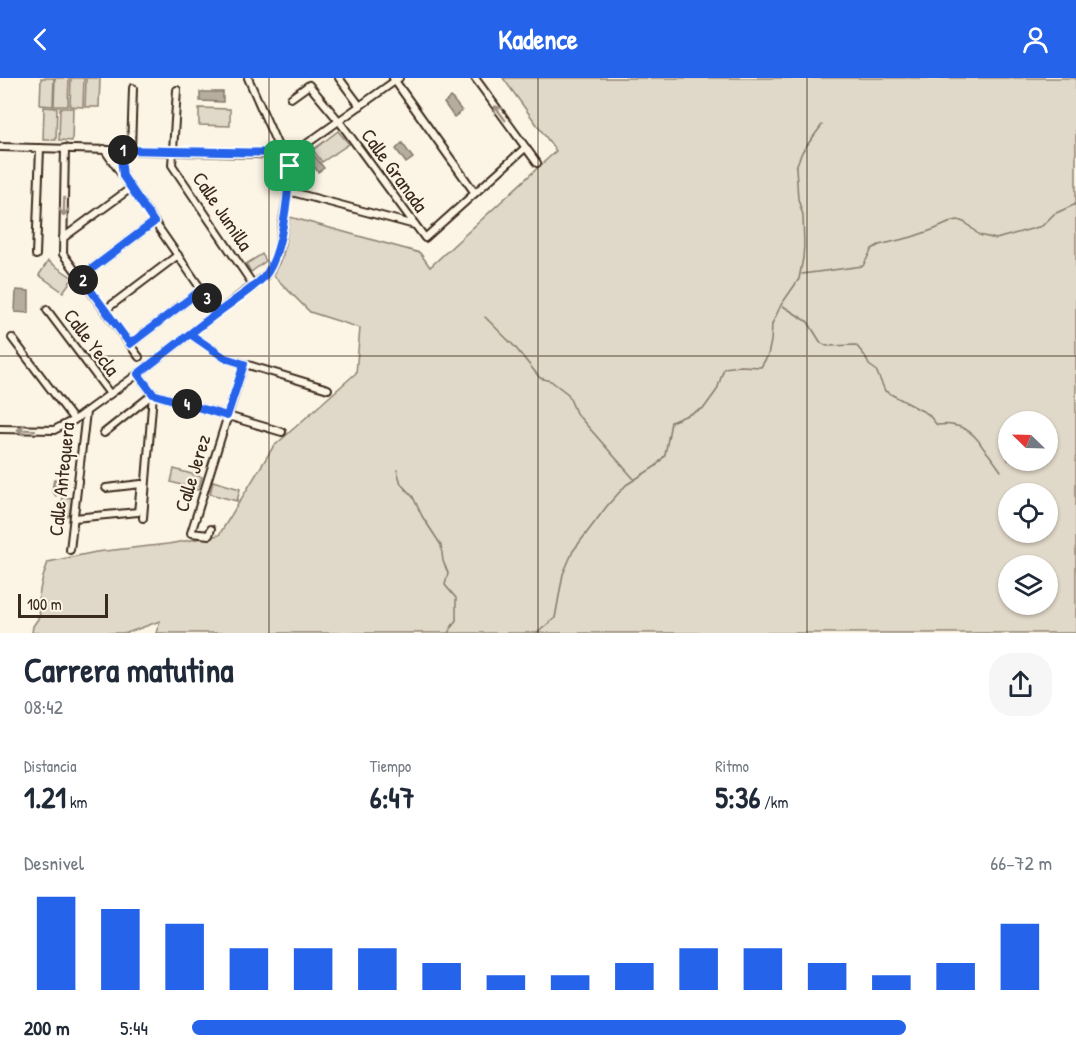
<!DOCTYPE html>
<html lang="es">
<head>
<meta charset="utf-8">
<style>
	body { margin:0; font-family:"Patrick Hand",sans-serif; background:#f6f6f7; color:#1f2937; height:100vh; display:flex; flex-direction:column; font-size:22px; white-space:nowrap }
	* { box-sizing:border-box; margin:0 }
	p { font-size:20px; color:#747a83 }
	.icon { flex:none; width:33px; height:33px; fill:none; stroke:currentColor; stroke-width:2; stroke-linecap:round; stroke-linejoin:round }
	.map { position:relative; height:555px; overflow:hidden }
	.side { display:flex; flex-direction:column; background:#fff; flex:1 }
	.side>* { flex:none }
	.needle { width:39px; rotate:293deg }
	.tools { position:absolute; left:998px; top:333px; display:grid; gap:12px }
	.tools a { display:grid; place-items:center; width:60px; height:60px; border-radius:50%; background:#fff; box-shadow:0 2px 4px #0004; font-size:30px }
	.scale { position:absolute; left:18px; bottom:15px; width:90px; box-sizing:border-box; padding-left:6px; border:3px solid #3b2a1e; border-top:0; font-size:16px; line-height:21px; white-space:nowrap; color:#3b2a1e; -webkit-text-stroke:4px #fcf5e5; paint-order:stroke }
	.pin { position:absolute; display:grid; place-items:center; width:51px; height:51px; color:#fff; margin:-26px; border-radius:12px; box-shadow:0 3px 9px #0006 }
	.km { position:absolute; width:30px; height:30px; margin:-15px; border-radius:50%; background:#222; color:#fff; font-size:16px; line-height:30px; text-align:center }
	.round { display:grid; place-items:center; flex:none; width:63px; height:63px; border-radius:24px; background:#f6f6f7 }
	.headline { display:flex; align-items:center; justify-content:space-between; height:102px; padding:0 24px }
	h1 { font-size:33px; font-weight:700; line-height:45px }
	.metrics { display:grid; grid-template-columns:repeat(3,1fr); gap:9px; height:102px; padding:6px 24px }
	.metrics div { display:grid; align-content:center }
	.metrics b { font-size:30px; font-weight:700 }
	.metrics small { font-size:16px; font-weight:400 }
	.metrics p { font-size:16px }
	.chart { height:168px; padding:12px 24px }
	.chart p { display:flex; justify-content:space-between }
	.chart svg { width:100%; height:108px; margin-top:6px; stroke:#2563eb; stroke-width:6 }
	ul { padding:0 24px; list-style:none; font-size:20px }
	li { display:grid; grid-template-columns:96px 72px 1fr; align-items:center; height:45px }
	li i { height:15px; border-radius:8px; background:#2563eb }
	header { display:flex; justify-content:space-between; align-items:center; height:78px; padding:0 24px; background:#2563eb; color:#fff; font-size:27px; font-weight:700 }
	.map>svg:first-child { display:block }
	.green { fill:#e0d8c8; stroke:#8e8173; stroke-width:1.5; fill-rule:evenodd }
	.water { fill:#b7ad9e; stroke:#85796b; stroke-width:1.5 }
	.lines { fill:none; stroke-linecap:round; stroke-linejoin:round }
	.stream { stroke:#85796b; stroke-width:1.5 }
	.minor-casing { stroke:#3b2a1e; stroke-width:10 }
	.minor { stroke:#fcf5e5; stroke-width:6 }
	.oneway { stroke:#9c9082 }
	.route-casing { stroke:#fff; stroke-width:12 }
	.route { stroke:#2563eb; stroke-width:8 }
	.grid { fill:none; stroke:#3b2a1e; stroke-width:1.5; stroke-opacity:0.55 }
	.labels { text-anchor:middle; dominant-baseline:central; stroke-width:4.5; stroke-linejoin:round; paint-order:stroke }
	.street-label { font-size:20px; fill:#3b2a1e; stroke:#fcf5e5 }
</style>
</head>
<body>
<header><svg class="icon" aria-label="back" viewBox="0 0 24 24"><path d="M15 5l-7 7 7 7"/></svg>Kadence<svg class="icon" aria-label="person" viewBox="0 0 24 24"><circle cx="12" cy="8" r="4"/><path d="M4 21q1-7 8-7t8 7"/></svg></header>
<div class="map">
<svg width="1076" height="555" viewBox="0 0 1076 555">
	<rect width="100%" height="100%" fill="#fcf5e5"/>
	<filter id="ink" filterUnits="userSpaceOnUse"><feTurbulence type="fractalNoise" baseFrequency=".0167" numOctaves="2"/><feDisplacementMap in="SourceGraphic" scale="12" xChannelSelector="R" yChannelSelector="G"/><feConvolveMatrix kernelMatrix="1 2 1 2 8 2 1 2 1" color-interpolation-filters="sRGB"/></filter>
	<g filter="url(#ink)">
		<!-- green -->
		<g class="green">
			<path d="M41,0H54L53,28L40,27Z"/>
			<path d="M55,0H69L68,28H54Z"/>
			<path d="M71,0H84L83,29L70,28Z"/>
			<path d="M86,0H100L99,29H85Z"/>
			<path d="M503,0H1076V555H156L160,543L127,555H32L33,548L40,538C36,520 42,501 48,484L96,474L168,466L219,457L273,369L356,295L360,250L310,234L273,197L283,177L290,139L420,175L430,189L556,73ZM1008,344H1047V382H1008ZM1008,416H1047V454H1008ZM1008,488H1047V526H1008Z"/>
			<path d="M44,29L57,30L56,62H43Z"/>
			<path d="M60,30H73L72,63L59,62Z"/>
			<path d="M199,30L230,31V48L199,47Z"/>
			<path d="M338,53L349,66L322,84L313,72Z"/>
			<path d="M262,176L266,183L251,194L246,186Z"/>
			<path d="M48,183L73,200L63,214L39,197Z"/>
			<path d="M174,391L202,399L198,412L171,404Z"/>
			<path d="M213,403L240,411L237,423L210,416Z"/>
			<path d="M62,419L72,420L69,438L60,437Z"/>
		</g>
		<!-- water -->
		<g class="water">
			<path d="M200,14H223V24L200,23Z"/>
			<path d="M451,19L462,33L454,39L444,25Z"/>
			<path d="M402,65L413,80L406,85L396,71Z"/>
			<path d="M314,77L324,90L318,94L313,87L309,89L305,84Z"/>
			<path d="M16,212L29,213V235L15,234Z"/>
			<path d="M54,401L67,403L68,404L66,411H64L62,408H60L59,415L56,418L52,413Z"/>
		</g>
		<g class="lines">
			<!-- stream -->
			<g class="stream">
				<path d="M802,196L863,188L872,171L879,167L912,159L935,151L953,143L958,142L966,145L979,157L996,161L1042,148L1054,136L1076,126"/>
				<path d="M783,228L808,244L821,265L827,268L856,267L865,278L869,287L876,292L885,313L928,336L937,347C952,345 967,349 977,361C981,365 982,370 986,373C992,380 996,386 1001,393"/>
				<path d="M485,239L515,269L540,300L551,303L568,316L576,335L634,401"/>
				<path d="M397,392L401,406L413,419L422,438L441,467L443,483L448,495L445,507L456,520V542L448,555"/>
				<path d="M537,555L555,540L563,496L573,473L607,428L626,407L656,388L665,377L671,344L704,330L717,312L724,290L740,288L761,289L768,277L771,263L772,246L781,227L799,201L803,180L804,167L803,137L798,121L796,89L802,74L822,47"/>
			</g>
			<!-- minor casing -->
			<g class="minor-casing">
				<g id="minor">
					<path d="M248,0L281,75"/>
					<path d="M339,0L360,28"/>
					<path d="M393,0L475,115"/>
					<path d="M475,0L537,85"/>
					<path d="M177,12L172,87L254,208"/>
					<path d="M291,20L309,7L339,43L425,160L525,70"/>
					<path d="M0,69L291,77"/>
					<path d="M65,70L63,176L139,279"/>
					<path d="M104,71L217,234"/>
					<path d="M120,72L123,98"/>
					<path d="M131,72L133,10"/>
					<path d="M288,113L415,147"/>
					<path d="M63,160L131,110"/>
					<path d="M36,177L40,70"/>
					<path d="M81,199L154,144"/>
					<path d="M47,232L110,316"/>
					<path d="M105,232L178,177"/>
					<path d="M190,256L225,280L328,311"/>
					<path d="M12,260L74,342"/>
					<path d="M130,266L201,212"/>
					<path d="M138,296L153,316L143,440"/>
					<path d="M0,351L54,352L74,342L138,296L265,198L274,184L278,172L288,113L291,77L399,0"/>
					<path d="M104,355L153,316L282,354"/>
					<path d="M74,440L138,434L141,406L106,410"/>
					<path d="M211,451L209,457L191,455L244,286"/>
					<path d="M70,472L86,334"/>
				</g>
			</g>
			<!-- minor -->
			<use href="#minor" class="minor"/>
		</g>
		<!-- one-way arrows -->
		<defs><path id="oneway-shaft" d="M-6 0H5M1.5-3L5.5 0L1.5 3" fill="none" stroke-width="1.6" stroke-linecap="round" stroke-linejoin="round" transform="scale(1.5)"/></defs>
		<g class="oneway">
			<use href="#oneway-shaft" transform="translate(500 35) rotate(-126)"/>
			<use href="#oneway-shaft" transform="translate(64 129) rotate(92)"/>
			<use href="#oneway-shaft" transform="translate(26 352) rotate(-178)"/>
		</g>
	</g>
	<g class="lines" filter="url(#ink)">
		<!-- route casing -->
		<g class="route-casing">
			<path id="route" d="M290,88L291,76L281,75L120,72L123,98L154,144L81,199L130,266L201,212L218,234L138,296L153,316L227,338L244,286L225,280L190,256C204,245 217,235 231,225C242,217 254,209 264,199C283,178 288,116 290,88"/>
		</g>
		<!-- route -->
		<use href="#route" class="route"/>
	</g>
	<!-- grid -->
	<path class="grid" d="M269,0V555M538,0V555M807,0V555M0,278H1076"/>
	<g class="labels">
		<!-- street labels -->
		<g class="street-label">
			<text transform="translate(395 92) rotate(54)">Calle Granada</text>
			<text transform="translate(223 133) rotate(56)">Calle Jumilla</text>
			<text transform="translate(92 264) rotate(53)">Calle Yecla</text>
			<text transform="translate(192 395) rotate(-73)">Calle Jerez</text>
			<text transform="translate(61 401) rotate(-84)">Calle Antequera</text>
		</g>
	</g>
</svg>
<div class="tools">
<a><svg class="needle" viewBox="-14 -14 28 28"><path d="M0-13l5 13h-10z" fill="#e53935"/><path d="M0 13l5-13h-10z" fill="#747a83"/></svg></a>
<a><svg class="icon" aria-label="locate" viewBox="0 0 24 24"><circle cx="12" cy="12" r="6"/><path d="M12 2v4M12 18v4M2 12h4M18 12h4"/></svg></a>
<a><svg class="icon" aria-label="layers" viewBox="0 0 24 24"><path d="M12 4l9 5-9 5-9-5zM3 14l9 5 9-5"/></svg></a>
</div>
<div class="scale">100 m</div>
<div class="pin" style="left:290px;top:88px;background:#1e9e55"><svg class="icon" aria-label="arrive" viewBox="0 0 24 24"><path d="M6 21V4h12l-3 4 3 4H6"/></svg></div>
<b class="km" style="left:123px;top:72px">1</b>
<b class="km" style="left:83px;top:202px">2</b>
<b class="km" style="left:207px;top:220px">3</b>
<b class="km" style="left:187px;top:326px">4</b>
</div>
<section class="side">
<div class="headline"><div><h1>Carrera matutina</h1><p>08:42</p></div><a class="round"><svg class="icon" aria-label="share" viewBox="0 0 24 24"><path d="M12 15V3M7 8l5-5 5 5M5 13v7h14v-7"/></svg></a></div>
<div class="metrics">
<div><p>Distancia</p><b>1.21<small> km</small></b></div>
<div><p>Tiempo</p><b>6:47</b></div>
<div><p>Ritmo</p><b>5:36<small> /km</small></b></div>
</div>
<div class="chart"><p><span>Desnivel</span>66–72 m</p>
<svg viewBox="0 0 160 44" preserveAspectRatio="none"><path d="M5 44V6M15 44V11M25 44V17M35 44V27M45 44V27M55 44V27M65 44V33M75 44V38M85 44V38M95 44V33M105 44V27M115 44V27M125 44V33M135 44V38M145 44V33M155 44V17"/></svg>
</div>
<ul>
<li><b>200 m</b>5:44<i style="width:83%"></i></li>
</ul>
</section>
</body>
</html>
